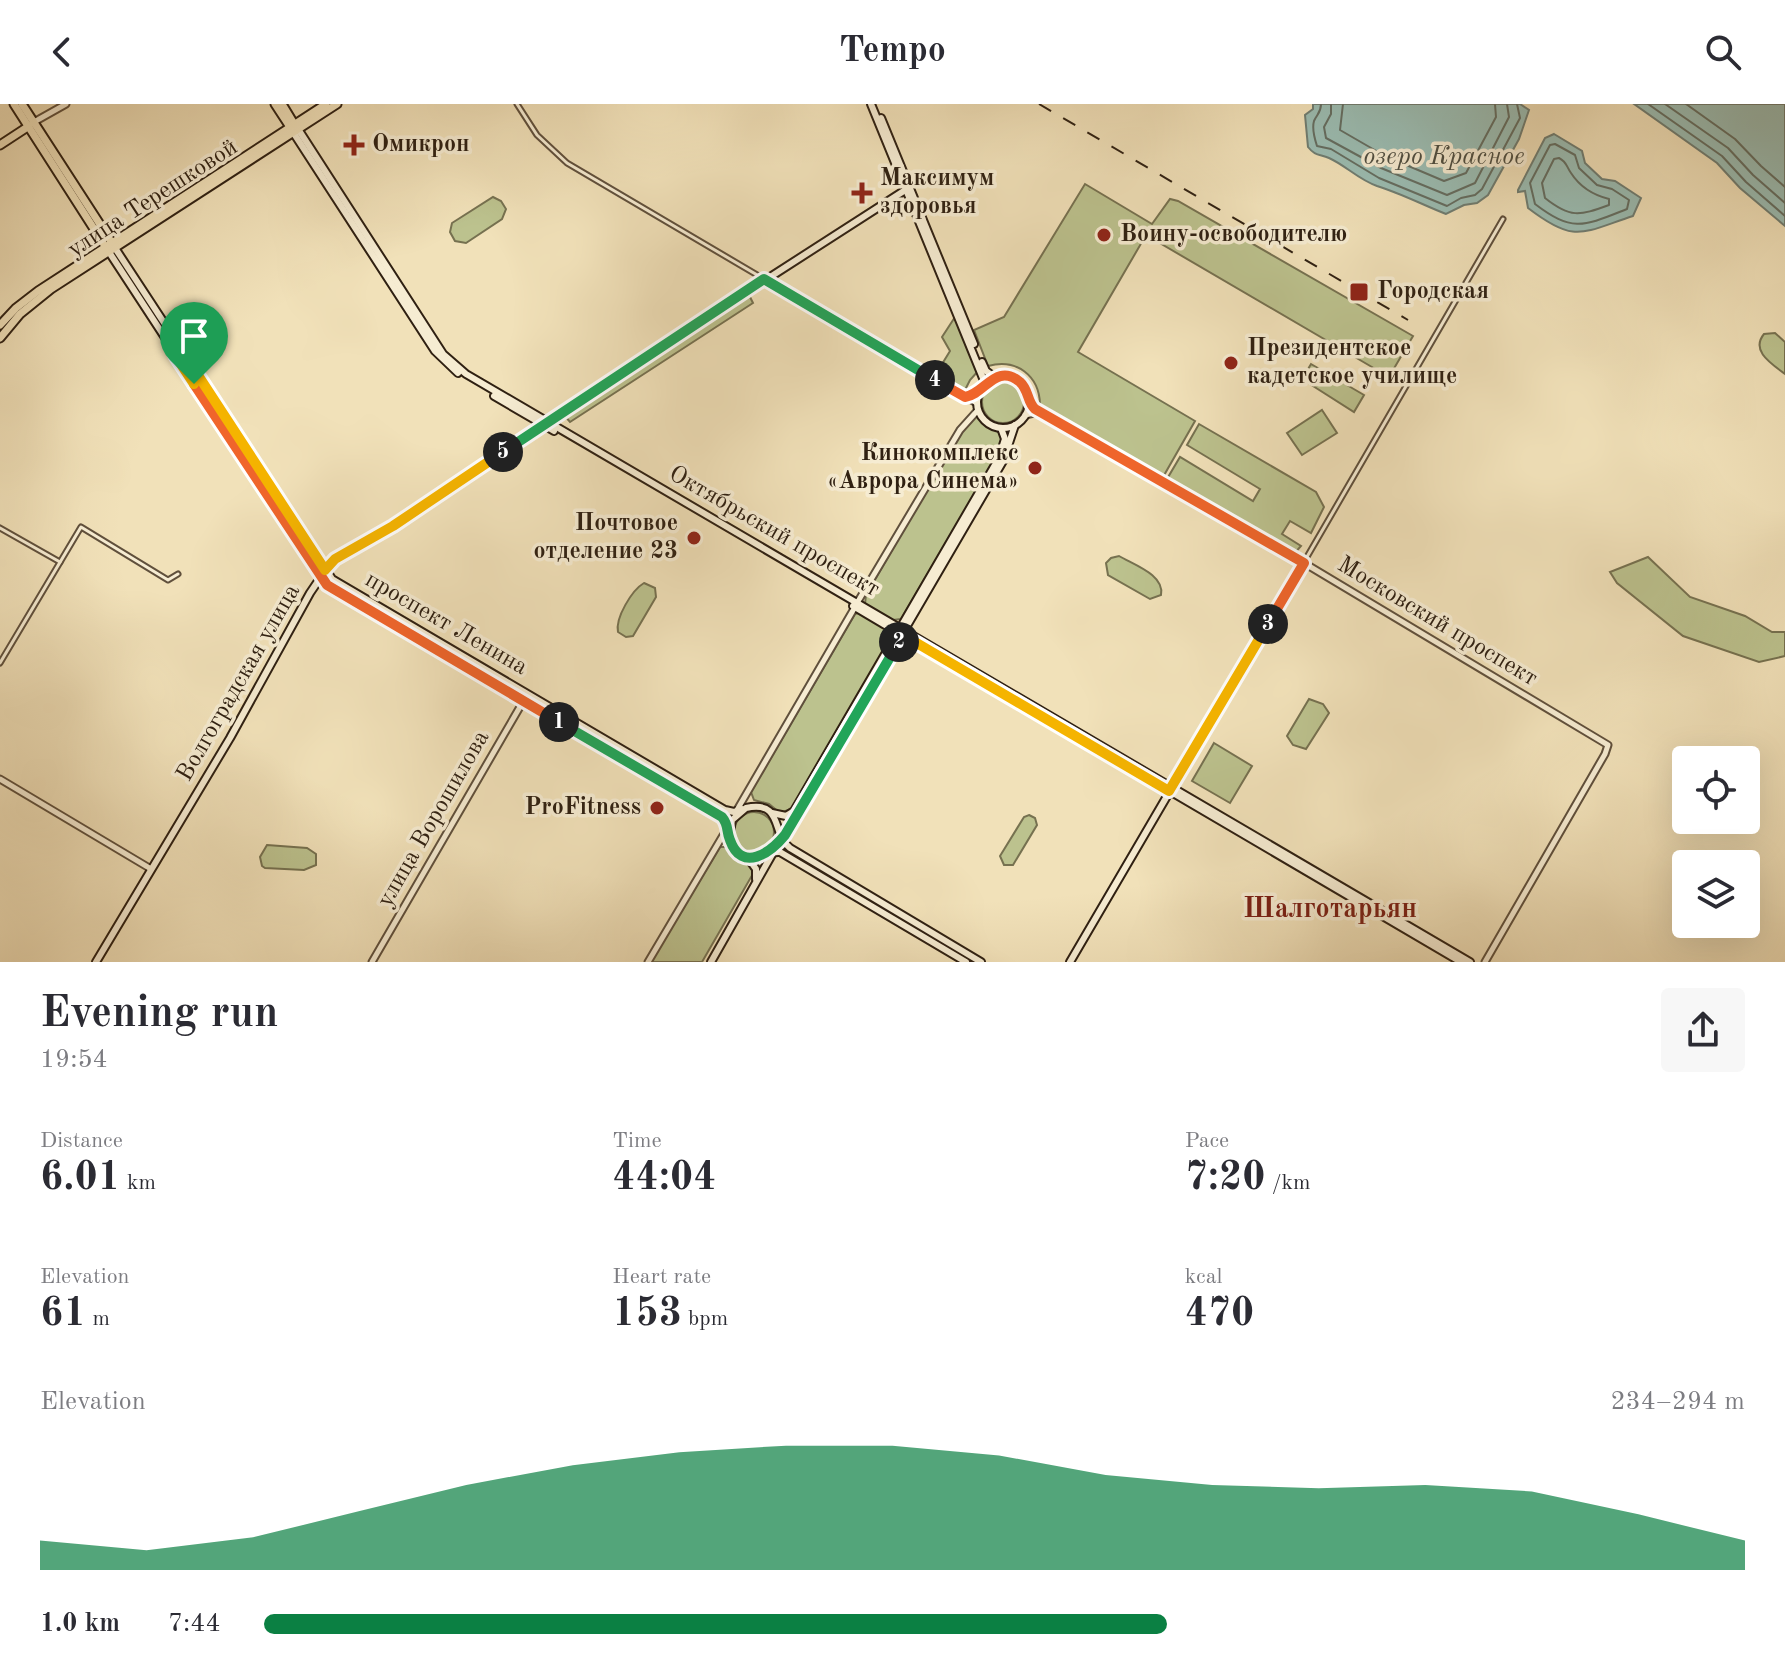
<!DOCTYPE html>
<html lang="en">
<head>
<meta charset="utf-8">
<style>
	body { margin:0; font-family:"Old Standard TT",serif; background:#f7f7f7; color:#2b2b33; height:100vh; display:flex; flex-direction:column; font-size:30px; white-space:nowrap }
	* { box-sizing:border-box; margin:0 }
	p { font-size:26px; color:#7c7c81 }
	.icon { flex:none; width:44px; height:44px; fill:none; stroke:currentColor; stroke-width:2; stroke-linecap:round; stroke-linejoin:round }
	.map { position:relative; height:858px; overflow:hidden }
	.details { display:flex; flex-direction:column; background:#fff; flex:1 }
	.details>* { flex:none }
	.buttons { position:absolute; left:1672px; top:642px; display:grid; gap:16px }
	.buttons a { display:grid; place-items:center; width:88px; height:88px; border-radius:8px; background:#fff; box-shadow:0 8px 32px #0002; font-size:40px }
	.pin { position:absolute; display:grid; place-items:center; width:68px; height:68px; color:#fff; margin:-82px -34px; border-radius:50% 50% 50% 0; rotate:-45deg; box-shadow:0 0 8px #0007 }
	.pin .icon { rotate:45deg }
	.km { position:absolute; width:40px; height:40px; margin:-20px; border-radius:50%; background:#222; color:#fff; font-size:22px; line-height:40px; text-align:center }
	.round { display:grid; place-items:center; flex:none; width:84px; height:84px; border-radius:8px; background:#f7f7f7 }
	.head { display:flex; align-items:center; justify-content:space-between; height:136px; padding:0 40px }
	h1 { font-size:44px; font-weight:600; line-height:60px }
	.metrics { display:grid; grid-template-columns:repeat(3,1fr); gap:12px; height:136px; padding:8px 40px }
	.metrics div { display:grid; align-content:center }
	.metrics b { font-size:40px; font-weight:600 }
	.metrics small { font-size:22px; font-weight:400 }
	.metrics p { font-size:22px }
	.chart { height:224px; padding:16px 40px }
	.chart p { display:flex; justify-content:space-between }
	.chart svg { width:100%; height:144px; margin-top:8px; fill:#0b8043; opacity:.7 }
	ul { padding:0 40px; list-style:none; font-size:26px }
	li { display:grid; grid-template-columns:128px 96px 1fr; align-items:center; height:60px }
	li i { height:20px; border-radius:10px; background:#0b8043 }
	header { display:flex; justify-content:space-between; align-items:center; height:104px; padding:0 40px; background:#fff; font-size:36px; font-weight:600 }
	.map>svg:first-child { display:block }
	.green { fill:#bcc28e; stroke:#767150; stroke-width:2 }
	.water { fill:#9bbdb3; stroke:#707e73; stroke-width:2 }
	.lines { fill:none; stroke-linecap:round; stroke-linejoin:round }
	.shore { stroke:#656e62; stroke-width:2 }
	.minor-casing { stroke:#60503c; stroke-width:7 }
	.tertiary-casing { stroke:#60503c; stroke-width:9 }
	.secondary-casing { stroke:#2f2012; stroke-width:10 }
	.primary-casing { stroke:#2f2012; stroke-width:11 }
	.minor { stroke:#f6ecd2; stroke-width:3 }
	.tertiary { stroke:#f6ecd2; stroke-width:5 }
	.secondary { stroke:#f6ecd2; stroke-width:6 }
	.primary { stroke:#f1e1b9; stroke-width:7 }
	.rail { stroke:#2f2012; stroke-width:2; stroke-dasharray:14 14; stroke-linecap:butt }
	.split-1-casing { stroke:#fff; stroke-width:16 }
	.split-2-casing { stroke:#fff; stroke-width:16 }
	.split-3-casing { stroke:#fff; stroke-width:16 }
	.split-4-casing { stroke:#fff; stroke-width:16 }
	.split-5-casing { stroke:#fff; stroke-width:16 }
	.split-6-casing { stroke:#fff; stroke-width:16 }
	.split-1 { stroke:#f0652b; stroke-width:10 }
	.split-2 { stroke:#22a559; stroke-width:10 }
	.split-3 { stroke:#f5b400; stroke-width:10 }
	.split-4 { stroke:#f0652b; stroke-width:10 }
	.split-5 { stroke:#22a559; stroke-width:10 }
	.split-6 { stroke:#f5b400; stroke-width:10 }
	.poi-dot { fill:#8f2418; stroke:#f6ecd2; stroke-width:3 }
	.labels { text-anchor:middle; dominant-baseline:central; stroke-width:7; stroke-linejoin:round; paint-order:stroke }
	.poi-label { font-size:24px; font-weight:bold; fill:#2f2012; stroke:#f6ecd2; text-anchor:start }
	.street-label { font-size:24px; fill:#2f2012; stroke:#f6ecd2 }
	.water-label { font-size:26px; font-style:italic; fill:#4f4f42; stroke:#f6ecd2 }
	.quarter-label { font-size:28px; font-weight:bold; fill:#7a1f14; stroke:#f6ecd2 }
</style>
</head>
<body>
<header><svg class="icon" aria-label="back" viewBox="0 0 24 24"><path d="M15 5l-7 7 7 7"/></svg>Tempo<svg class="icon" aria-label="search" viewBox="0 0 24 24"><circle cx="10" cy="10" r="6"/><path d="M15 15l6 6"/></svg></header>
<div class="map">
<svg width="1785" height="858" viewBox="0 0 1785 858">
	<rect width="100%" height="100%" fill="#f1e1b9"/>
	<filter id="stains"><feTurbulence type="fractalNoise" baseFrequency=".0025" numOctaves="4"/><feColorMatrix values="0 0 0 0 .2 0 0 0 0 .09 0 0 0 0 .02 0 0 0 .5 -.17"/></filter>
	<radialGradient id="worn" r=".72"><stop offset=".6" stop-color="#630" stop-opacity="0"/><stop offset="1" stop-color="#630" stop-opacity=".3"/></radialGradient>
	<!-- green -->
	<g class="green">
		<path d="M1085,80L1152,120L1170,95L1178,97L1413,232L1389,273L1146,131L1078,248L1195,317L1163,373L1040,300C1039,272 1017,254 988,262L974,226L1004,213Z"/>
		<path d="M493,93L501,97L506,105L502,115L466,139L455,137L450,128L452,119Z"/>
		<path d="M747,187L753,199L570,318L563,310Z"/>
		<path d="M955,213L979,266L970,276L964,288L936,270L950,247L942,233Z"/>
		<path d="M1775,229L1785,238V270C1772,260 1750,247 1764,230Z"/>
		<path d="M1311,260L1364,291L1354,308L1302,275Z"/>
		<circle cx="1003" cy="298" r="21"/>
		<path d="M1322,306L1337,329L1302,351L1287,329Z"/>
		<path d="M976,312L1003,331L999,348L901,515L893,516L865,500L866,491L957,334Z"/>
		<path d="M1199,320L1316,388L1324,403L1311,429L1290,417L1282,430L1301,442L1294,450L1167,375L1180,353L1253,397L1260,385L1187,341Z"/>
		<path d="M1119,452C1134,461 1165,471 1161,491L1150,495L1108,471L1106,459L1111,454Z"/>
		<path d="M1648,453L1690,493L1745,512L1772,528H1785V552L1759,558L1683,532L1617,479L1610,468Z"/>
		<path d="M644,479L655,484L656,493L633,532L626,533L618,528C615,514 632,486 644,479Z"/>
		<path d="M861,508L889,525L891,534L791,705L780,709L769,700L754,696L751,688L855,510Z"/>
		<path d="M1309,595L1323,600L1329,609L1306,645L1293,641L1287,632Z"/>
		<path d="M1214,639L1252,662L1230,699L1192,677Z"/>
		<circle cx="754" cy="728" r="20"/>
		<path d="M1029,711L1035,714L1037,721L1013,761H1004L1000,752L1024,713Z"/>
		<path d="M267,741L307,744L316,750V761L304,766L265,764L262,762L260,753Z"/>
		<path d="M720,743H725L750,760L754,768L702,858H651Z"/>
	</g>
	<!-- water -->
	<g class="water">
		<path d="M1313,0H1520L1529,6L1519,35L1488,91L1477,99L1464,101L1446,110C1423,101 1400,89 1377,82C1359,76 1345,61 1329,54C1320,50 1315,52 1308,43L1305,11L1313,5Z"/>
		<path d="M1634,0H1785V122L1740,84L1717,59Z"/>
		<path d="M1554,30L1582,47L1585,59L1602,75L1615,77L1641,94L1633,112C1581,129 1575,140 1528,104L1525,87L1518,88V86L1545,34Z"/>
	</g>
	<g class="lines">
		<!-- shore -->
		<g class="shore">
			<path d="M1321,0C1321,9 1317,10 1314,17C1312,24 1315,36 1317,42L1331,45L1379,74L1447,102L1461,94L1475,91L1482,85L1520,14L1517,0"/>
			<path d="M1331,0V10L1324,23L1326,34L1381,64L1447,91L1475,79L1509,13L1507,0"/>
			<path d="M1343,0L1340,26L1385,52L1444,77L1466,69L1496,13L1495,0"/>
			<path d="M1648,0L1722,52L1746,78L1785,112"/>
			<path d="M1665,0L1728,44L1753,71L1785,99"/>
			<path d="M1686,0L1735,35L1761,62L1785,83"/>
			<path d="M1555,40L1575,51L1579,64L1597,81L1612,85L1629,96L1627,105C1584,122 1573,129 1535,100L1530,79L1550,41Z"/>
			<path d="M1559,54C1567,58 1566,62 1571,69C1580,83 1593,91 1609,95V101C1579,112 1570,114 1545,94L1542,79L1554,55Z"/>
		</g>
		<!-- minor casing -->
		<g class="minor-casing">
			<g id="minor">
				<path d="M517,0L537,31L567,59L978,301"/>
				<path d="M965,293L979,289"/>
				<path d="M0,424L60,458"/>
				<path d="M1304,458L1503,115"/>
				<path d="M0,559L81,423L168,476L178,470"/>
			</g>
		</g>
		<!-- tertiary casing -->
		<g class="tertiary-casing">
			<g id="tertiary">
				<path d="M34,18L66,0"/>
				<path d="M1029,298L1035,305L1304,459L1608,641L1605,650L1485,858"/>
				<path d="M1025,311L1039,308"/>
				<path d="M857,499L960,326L978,306"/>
				<path d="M0,675L151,765"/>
				<path d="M1172,684L1304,459"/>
				<path d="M737,706L855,503"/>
				<path d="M372,858L524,596"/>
				<path d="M648,858L728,723"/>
			</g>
		</g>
		<!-- secondary casing -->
		<g class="secondary-casing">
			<g id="secondary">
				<path d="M871,0L985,279"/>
				<path d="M881,14L974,240"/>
				<path d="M298,25L443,250L466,270L1470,858"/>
				<path d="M293,28L435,247L458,269"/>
				<path d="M115,144L332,475L725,706L734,708L742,705"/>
				<path d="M109,148L327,481L722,713L727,719L729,727"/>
				<path d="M982,258L986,267L994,273"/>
				<circle cx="1003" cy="298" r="26"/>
				<path d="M494,292L554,327"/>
				<path d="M853,502L885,521"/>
				<path d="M909,534L1461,858"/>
				<path d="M772,709L786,712L794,707L999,354L1005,335L1001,324"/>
				<path d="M777,740L785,731L1003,357L1015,321"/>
				<path d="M748,754L756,765V775"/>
				<path d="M96,858L230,634L310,489L331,458L393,422L652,249L910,83"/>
				<path d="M711,858L774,747"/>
				<path d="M966,858L780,748C757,747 745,765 729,736L732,716L746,704C784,696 771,730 790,744L981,858"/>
				<path d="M1070,858L1170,687"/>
			</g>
		</g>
		<!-- primary casing -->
		<g class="primary-casing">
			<g id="primary">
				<path d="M14,0L105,142"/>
				<path d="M22,0L112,139"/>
				<path d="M275,0L292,26"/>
				<path d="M282,0L296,23"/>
				<path d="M0,41L29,22"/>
				<path d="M0,221L16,204L38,187L326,0"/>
				<path d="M0,234L20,210L51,185L337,0"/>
			</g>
		</g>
		<!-- minor -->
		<use href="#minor" class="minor"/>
		<!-- tertiary -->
		<use href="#tertiary" class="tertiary"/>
		<!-- secondary -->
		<use href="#secondary" class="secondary"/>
		<!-- primary -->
		<use href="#primary" class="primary"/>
		<!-- rail -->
		<path class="rail" d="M1039,0L1408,216"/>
	</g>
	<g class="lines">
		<!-- split-1 casing -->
		<g class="split-1-casing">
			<path id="split-1" d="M194,280L327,481L559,618"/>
		</g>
		<!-- split-2 casing -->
		<g class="split-2-casing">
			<path id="split-2" d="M559,618L722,713C729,721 726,727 730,736C742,770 771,748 785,731L899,538"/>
		</g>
		<!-- split-3 casing -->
		<g class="split-3-casing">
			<path id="split-3" d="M899,538L903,531L1169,687L1268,520"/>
		</g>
		<!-- split-4 casing -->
		<g class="split-4-casing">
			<path id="split-4" d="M935,276L965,293C985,290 996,258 1020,278C1029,286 1027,298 1035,305L1304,459L1268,520"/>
		</g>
		<!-- split-5 casing -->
		<g class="split-5-casing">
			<path id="split-5" d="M503,348L764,175L935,276"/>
		</g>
		<!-- split-6 casing -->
		<g class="split-6-casing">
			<path id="split-6" d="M194,280L175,251H180L190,259L325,466L335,455L393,422L503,348"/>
		</g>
		<!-- split-1 -->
		<use href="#split-1" class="split-1"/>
		<!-- split-2 -->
		<use href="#split-2" class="split-2"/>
		<!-- split-3 -->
		<use href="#split-3" class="split-3"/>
		<!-- split-4 -->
		<use href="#split-4" class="split-4"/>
		<!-- split-5 -->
		<use href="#split-5" class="split-5"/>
		<!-- split-6 -->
		<use href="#split-6" class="split-6"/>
	</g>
	<!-- markers -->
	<g class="poi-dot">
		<path d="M350 29h8v8h8v8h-8v8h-8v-8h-8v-8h8z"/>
		<path d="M858 77h8v8h8v8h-8v8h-8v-8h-8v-8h8z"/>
		<circle cx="1104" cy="131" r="8"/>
		<rect x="1349" y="178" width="20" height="20" rx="4"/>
		<circle cx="1231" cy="259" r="8"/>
		<circle cx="1035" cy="364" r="8"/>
		<circle cx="694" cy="434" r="8"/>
		<circle cx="657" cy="704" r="8"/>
	</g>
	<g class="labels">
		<!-- poi labels -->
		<g class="poi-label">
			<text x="372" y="41">Омикрон</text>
			<text x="880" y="75">Максимум<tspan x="880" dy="28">здоровья</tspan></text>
			<text x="1120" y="131">Воину-освободителю</text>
			<text x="1377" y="188">Городская</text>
			<text x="1247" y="245">Президентское<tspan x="1247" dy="28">кадетское училище</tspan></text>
			<text x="1019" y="350" text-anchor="end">Кинокомплекс<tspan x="1019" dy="28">«Аврора Синема»</tspan></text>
			<text x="678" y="420" text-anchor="end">Почтовое<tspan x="678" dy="28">отделение 23</tspan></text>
			<text x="641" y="704" text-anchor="end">ProFitness</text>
		</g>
		<!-- street labels -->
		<g class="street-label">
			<text transform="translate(153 95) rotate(-33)">улица Терешковой</text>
			<text transform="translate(774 428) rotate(30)">Октябрьский проспект</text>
			<text transform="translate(1437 518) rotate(31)">Московский проспект</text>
			<text transform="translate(446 520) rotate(30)">проспект Ленина</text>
			<text transform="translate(239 579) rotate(-60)">Волгоградская улица</text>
			<text transform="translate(434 715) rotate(-60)">улица Ворошилова</text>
		</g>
		<!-- water labels -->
		<g class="water-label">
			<text x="1444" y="53">озеро Красное</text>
		</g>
		<!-- quarter labels -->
		<g class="quarter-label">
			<text x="1330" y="806">Шалготарьян</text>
		</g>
	</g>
	<rect width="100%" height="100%" filter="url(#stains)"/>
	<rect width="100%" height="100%" fill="url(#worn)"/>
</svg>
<div class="buttons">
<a><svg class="icon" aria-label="locate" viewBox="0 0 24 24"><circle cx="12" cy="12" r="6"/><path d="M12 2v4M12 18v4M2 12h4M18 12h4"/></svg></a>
<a><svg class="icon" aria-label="layers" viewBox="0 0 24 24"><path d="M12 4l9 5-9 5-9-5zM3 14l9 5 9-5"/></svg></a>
</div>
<div class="pin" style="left:194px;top:280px;background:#1e9e55"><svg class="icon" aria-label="arrive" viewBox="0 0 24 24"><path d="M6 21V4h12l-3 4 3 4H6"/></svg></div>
<b class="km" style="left:559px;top:618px">1</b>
<b class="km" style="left:899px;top:538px">2</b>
<b class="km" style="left:1268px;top:520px">3</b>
<b class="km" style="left:935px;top:276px">4</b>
<b class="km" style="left:503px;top:348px">5</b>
</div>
<section class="details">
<div class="head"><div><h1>Evening run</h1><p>19:54</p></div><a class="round"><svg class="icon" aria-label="share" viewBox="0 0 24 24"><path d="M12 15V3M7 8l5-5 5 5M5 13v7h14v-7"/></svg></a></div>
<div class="metrics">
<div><p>Distance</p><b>6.01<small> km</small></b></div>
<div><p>Time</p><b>44:04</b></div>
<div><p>Pace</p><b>7:20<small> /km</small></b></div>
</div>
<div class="metrics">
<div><p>Elevation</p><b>61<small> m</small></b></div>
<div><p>Heart rate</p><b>153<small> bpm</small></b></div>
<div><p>kcal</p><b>470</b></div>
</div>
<div class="chart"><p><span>Elevation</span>234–294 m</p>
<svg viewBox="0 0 160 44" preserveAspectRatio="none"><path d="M0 44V35L10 38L20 34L30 26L40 18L50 12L60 8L70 6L80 6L90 9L100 15L110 18L120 19L130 18L140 20L150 27L160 35V44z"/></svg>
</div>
<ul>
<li><b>1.0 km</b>7:44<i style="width:61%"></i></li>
</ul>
</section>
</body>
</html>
